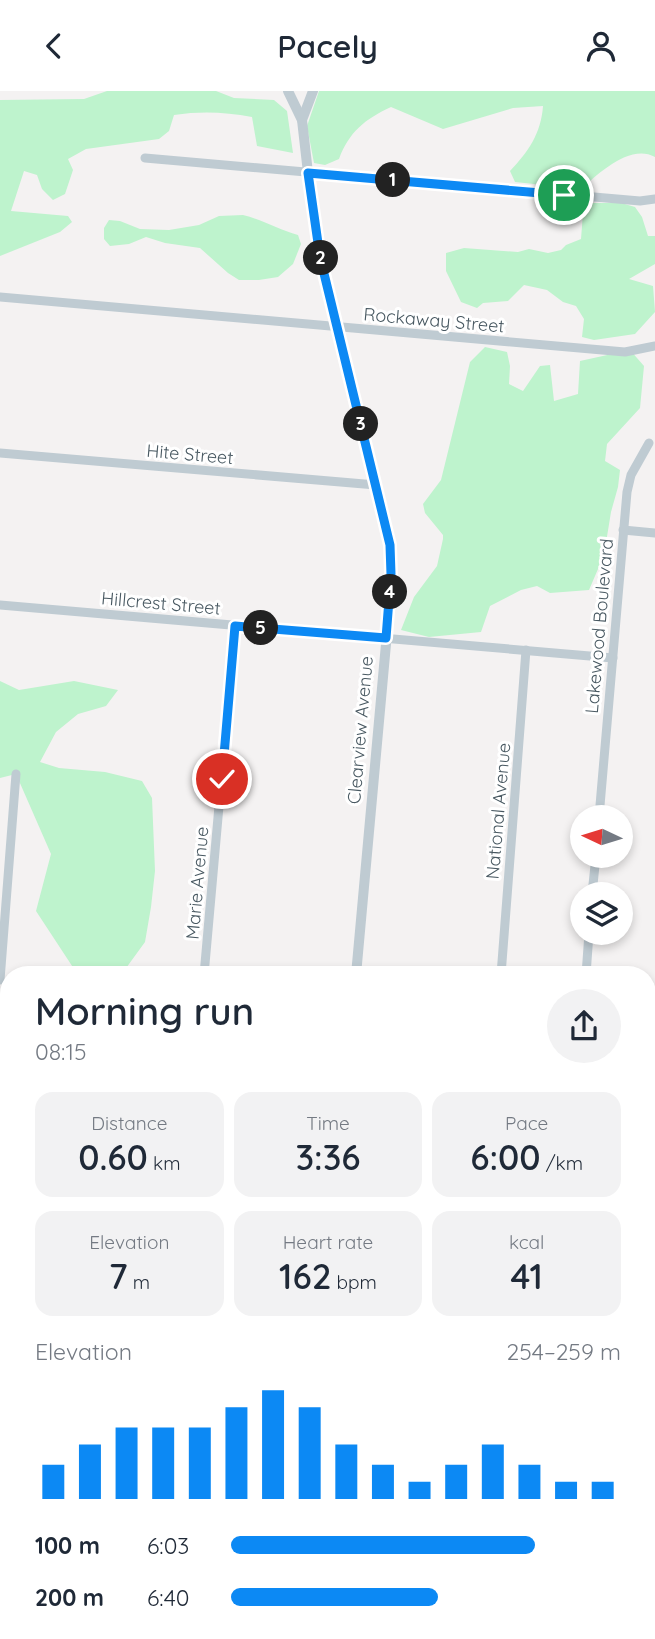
<!DOCTYPE html>
<html lang="en">
<head>
<meta charset="utf-8">
<style>
	body { margin:0; font-family:Quicksand,sans-serif; background:#f2f2f3; color:#1f2937; height:100vh; display:flex; flex-direction:column; font-size:26px; white-space:nowrap }
	* { box-sizing:border-box; margin:0 }
	p { font-size:23px; color:#747a83 }
	.icon { flex:none; width:38px; height:38px; fill:none; stroke:currentColor; stroke-width:2; stroke-linecap:round; stroke-linejoin:round }
	.map { position:relative; flex:1; overflow:hidden }
	.sheet { position:absolute; left:0px; top:875px; width:656px; height:674px; display:flex; flex-direction:column; background:#fff; border-radius:28px 28px 0 0; box-shadow:0 4px 10px #0003 }
	.sheet>* { flex:none }
	.needle { width:46px; rotate:274deg }
	.controls { position:absolute; left:570px; top:714px; display:grid; gap:14px }
	.controls a { display:grid; place-items:center; width:63px; height:63px; border-radius:50%; background:#fff; box-shadow:0 4px 10px #0003; font-size:35px }
	.pin { position:absolute; display:grid; place-items:center; width:60px; height:60px; color:#fff; margin:-30px; border:4px solid #fff; border-radius:50%; box-shadow:0 2px 7px #0007 }
	.km { position:absolute; width:35px; height:35px; margin:-18px; border-radius:50%; background:#222; color:#fff; font-size:19px; line-height:35px; text-align:center }
	.round { display:grid; place-items:center; flex:none; width:74px; height:74px; border-radius:37px; background:#f2f2f3 }
	.head { display:flex; align-items:center; justify-content:space-between; height:119px; padding:0 35px }
	h1 { font-size:38px; font-weight:600; line-height:52px }
	.figures { display:grid; grid-template-columns:repeat(3,1fr); gap:10px; height:119px; padding:7px 35px }
	.figures div { display:grid; align-content:center; border-radius:18px; background:#f2f2f3; text-align:center }
	.figures b { font-size:35px; font-weight:600 }
	.figures small { font-size:19px; font-weight:400 }
	.figures p { font-size:19px }
	.chart { height:196px; padding:14px 35px }
	.chart p { display:flex; justify-content:space-between }
	.chart svg { width:100%; height:126px; margin-top:7px; stroke:#0c89f4; stroke-width:6 }
	ul { padding:0 35px; list-style:none; font-size:23px }
	li { display:grid; grid-template-columns:112px 84px 1fr; align-items:center; height:52px }
	li i { height:18px; border-radius:9px; background:#0c89f4 }
	header { display:flex; justify-content:space-between; align-items:center; height:91px; padding:0 35px; background:#fff; font-size:32px; font-weight:600 }
	.map>svg:first-child { display:block }
	.green { fill:#bef3cd }
	.lines { fill:none; stroke-linecap:round; stroke-linejoin:round }
	.minor { stroke:#bfcbd2; stroke-width:9 }
	.tertiary { stroke:#bfcbd2; stroke-width:10 }
	.secondary { stroke:#c1cfd9; stroke-width:12 }
	.route-casing { stroke:#fff; stroke-width:14 }
	.route { stroke:#0c89f4; stroke-width:9 }
	.labels { text-anchor:middle; dominant-baseline:central; stroke-width:6; stroke-linejoin:round; paint-order:stroke }
	.street-label { font-size:18px; fill:#485861; stroke:#fff }
</style>
</head>
<body>
<header><svg class="icon" aria-label="back" viewBox="0 0 24 24"><path d="M15 5l-7 7 7 7"/></svg>Pacely<svg class="icon" aria-label="person" viewBox="0 0 24 24"><circle cx="12" cy="8" r="4"/><path d="M4 21q1-7 8-7t8 7"/></svg></header>
<div class="map">
<svg width="655" height="1548" viewBox="0 0 655 1548">
	<rect width="100%" height="100%" fill="#f4f2f2"/>
	<!-- green -->
	<g class="green">
		<path d="M107,0H216L234,7L274,9L287,20L293,62L257,55L252,26C225,21 201,20 174,24L169,40L159,48L86,58L68,68L73,79L65,103L53,109L42,98L37,84L24,80L11,120L68,125L72,131L60,141L0,165V9L84,8Z"/>
		<path d="M319,0H655V66C630,52 598,83 581,98L515,91L510,80C528,61 541,43 543,15L513,17L443,38L391,16C365,28 349,41 339,68L325,74L314,72L307,35Z"/>
		<path d="M588,112H621L635,116L642,126L648,145H655V173L629,188L653,195L655,221L635,243L594,249L582,246L584,228L576,215L563,211L547,199L524,194L508,210L483,212L477,217L461,211L446,180V162L464,157L518,161L529,158L548,162L561,159L566,154L581,148L583,122Z"/>
		<path d="M243,124C263,129 279,139 298,144L301,153L293,173L278,186L259,189H239L228,182L200,157L165,152L146,146L129,153L110,155L104,148V137L109,129L120,130L140,138L169,139L199,134L219,125Z"/>
		<path d="M485,256L507,261L510,275L509,293L523,300L540,275L550,274L554,310L578,303L580,270L630,259L644,275L640,317L607,353L605,370L620,379L618,396L611,421L604,464L589,499L550,502L537,495L521,499L490,515L481,541L429,546L401,539L414,506L437,475L443,448V444L425,422L423,413L441,389L470,271Z"/>
		<path d="M0,590L19,599L74,590L118,599L106,615L78,623L56,641L40,671L59,677L105,681L142,690L152,707L155,780L151,816L145,851L121,884H78L36,820L51,763L16,683L0,687Z"/>
		<path d="M9,1029V1086L1,1093L9,1098V1145L0,1140V1036Z"/>
		<path d="M62,1540H144L142,1548H61Z"/>
		<path d="M218,1540H267V1548H178L203,1542L217,1545Z"/>
	</g>
	<g class="lines">
		<!-- minor -->
		<g class="minor">
			<path d="M145,67L640,110L655,108"/>
			<path d="M0,206L625,261L655,255"/>
			<path d="M0,362L376,394"/>
			<path d="M623,439L655,442"/>
			<path d="M0,514L613,567"/>
			<path d="M599,726L627,401L631,384L649,352"/>
			<path d="M592,803L596,765"/>
			<path d="M204,884L235,535"/>
			<path d="M501,884L526,559"/>
			<path d="M586,884L589,842"/>
			<path d="M0,889L16,683"/>
			<path d="M0,912L5,921L9,922"/>
			<path d="M310,1548V1540"/>
			<path d="M528,1548L529,1540"/>
		</g>
		<!-- tertiary -->
		<g class="tertiary">
			<path d="M288,0L302,29L313,126L320,166L390,454L388,531L356,884"/>
			<path d="M302,29L313,0"/>
			<path d="M648,987H655"/>
			<path d="M25,1548L26,1540"/>
		</g>
		<!-- secondary -->
		<g class="secondary">
			<path d="M0,1168L9,1176"/>
			<path d="M440,1540L450,1548"/>
		</g>
	</g>
	<g class="lines">
		<!-- route casing -->
		<g class="route-casing">
			<path id="route" d="M222,688L235,535L386,547L391,483L390,454L320,166L308,82L564,104"/>
		</g>
		<!-- route -->
		<use href="#route" class="route"/>
	</g>
	<g class="labels">
		<!-- street labels -->
		<g class="street-label">
			<text transform="translate(434 229) rotate(5)">Rockaway Street</text>
			<text transform="translate(190 363) rotate(5)">Hite Street</text>
			<text transform="translate(161 512) rotate(5)">Hillcrest Street</text>
			<text transform="translate(599 535) rotate(-85)">Lakewood Boulevard</text>
			<text transform="translate(360 639) rotate(-85)">Clearview Avenue</text>
			<text transform="translate(498 720) rotate(-85)">National Avenue</text>
			<text transform="translate(197 792) rotate(-85)">Marie Avenue</text>
		</g>
	</g>
</svg>
<div class="controls">
<a><svg class="needle" viewBox="-14 -14 28 28"><path d="M0-13l5 13h-10z" fill="#e53935"/><path d="M0 13l5-13h-10z" fill="#747a83"/></svg></a>
<a><svg class="icon" aria-label="layers" viewBox="0 0 24 24"><path d="M12 4l9 5-9 5-9-5zM3 14l9 5 9-5"/></svg></a>
</div>
<div class="pin" style="left:564px;top:104px;background:#1e9e55"><svg class="icon" aria-label="arrive" viewBox="0 0 24 24"><path d="M6 21V4h12l-3 4 3 4H6"/></svg></div>
<div class="pin" style="left:222px;top:688px;background:#d93025"><svg class="icon" aria-label="check" viewBox="0 0 24 24"><path d="M5 12l5 5 9-10"/></svg></div>
<b class="km" style="left:393px;top:89px">1</b>
<b class="km" style="left:321px;top:167px">2</b>
<b class="km" style="left:361px;top:333px">3</b>
<b class="km" style="left:390px;top:501px">4</b>
<b class="km" style="left:261px;top:537px">5</b>
<section class="sheet">
<div class="head"><div><h1>Morning run</h1><p>08:15</p></div><a class="round"><svg class="icon" aria-label="share" viewBox="0 0 24 24"><path d="M12 15V3M7 8l5-5 5 5M5 13v7h14v-7"/></svg></a></div>
<div class="figures">
<div><p>Distance</p><b>0.60<small> km</small></b></div>
<div><p>Time</p><b>3:36</b></div>
<div><p>Pace</p><b>6:00<small> /km</small></b></div>
</div>
<div class="figures">
<div><p>Elevation</p><b>7<small> m</small></b></div>
<div><p>Heart rate</p><b>162<small> bpm</small></b></div>
<div><p>kcal</p><b>41</b></div>
</div>
<div class="chart"><p><span>Elevation</span>254–259 m</p>
<svg viewBox="0 0 160 44" preserveAspectRatio="none"><path d="M5 44V32M15 44V25M25 44V19M35 44V19M45 44V19M55 44V12M65 44V6M75 44V12M85 44V25M95 44V32M105 44V38M115 44V32M125 44V25M135 44V32M145 44V38M155 44V38"/></svg>
</div>
<ul>
<li><b>100 m</b>6:03<i style="width:78%"></i></li>
<li><b>200 m</b>6:40<i style="width:53%"></i></li>
</ul>
</section>
</div>
</body>
</html>
